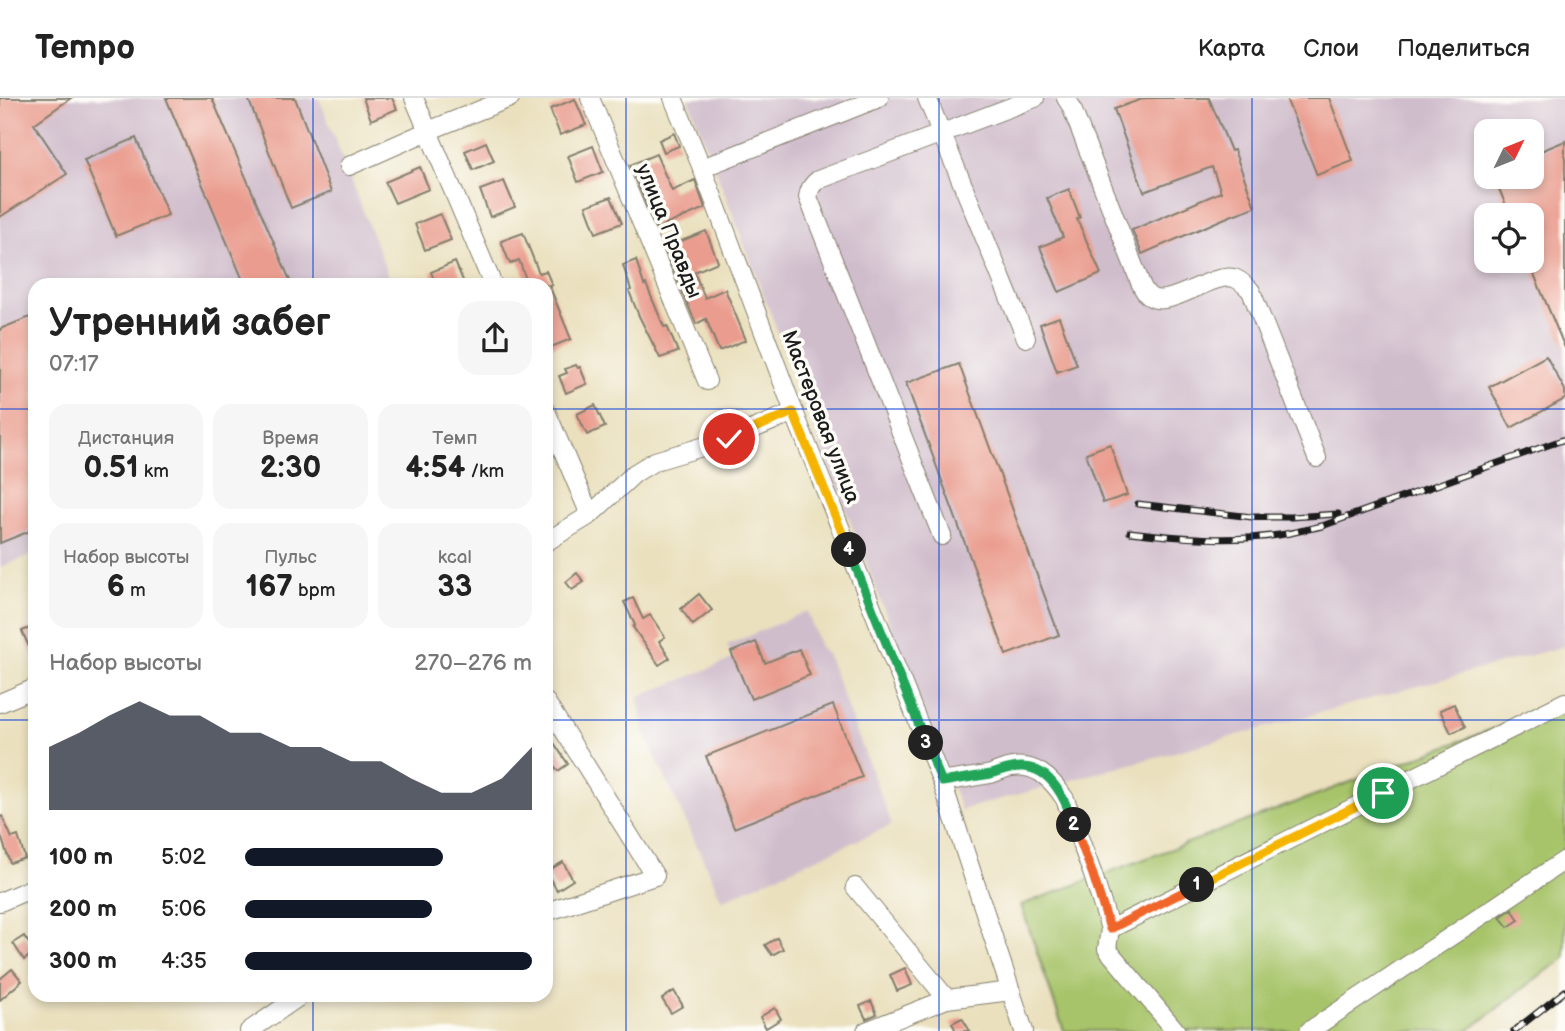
<!DOCTYPE html>
<html lang="ru">
<head>
<meta charset="utf-8">
<style>
	body { margin:0; font-family:"Balsamiq Sans",sans-serif; background:#f6f6f6; color:#222; height:100vh; display:flex; flex-direction:column; font-size:26px; white-space:nowrap }
	* { box-sizing:border-box; margin:0 }
	p { font-size:23px; color:#767676 }
	.icon { flex:none; width:38px; height:38px; fill:none; stroke:currentColor; stroke-width:2; stroke-linecap:round; stroke-linejoin:round }
	.map { position:relative; flex:1; overflow:hidden }
	.panel { position:absolute; left:28px; top:180px; width:525px; height:724px; display:flex; flex-direction:column; background:#fff; border-radius:21px; box-shadow:0 4px 10px #0003 }
	.panel>* { flex:none }
	.needle { width:46px; rotate:47deg }
	.controls { position:absolute; left:1474px; top:21px; display:grid; gap:14px }
	.controls a { display:grid; place-items:center; width:70px; height:70px; border-radius:14px; background:#fff; box-shadow:0 4px 10px #0003; font-size:35px }
	.pin { position:absolute; display:grid; place-items:center; width:60px; height:60px; color:#fff; margin:-30px; border:4px solid #fff; border-radius:50%; box-shadow:0 2px 7px #0007 }
	.km { position:absolute; width:35px; height:35px; margin:-18px; border-radius:50%; background:#222; color:#fff; font-size:19px; line-height:35px; text-align:center }
	.round { display:grid; place-items:center; flex:none; width:74px; height:74px; border-radius:21px; background:#f6f6f6 }
	.head { display:flex; align-items:center; justify-content:space-between; height:119px; padding:0 21px }
	h1 { font-size:38px; font-weight:700; line-height:52px }
	.metrics { display:grid; grid-template-columns:repeat(3,1fr); gap:10px; height:119px; padding:7px 21px }
	.metrics div { display:grid; align-content:center; border-radius:18px; background:#f6f6f6; text-align:center }
	.metrics b { font-size:30px; font-weight:700 }
	.metrics small { font-size:19px; font-weight:400 }
	.metrics p { font-size:19px }
	.chart { height:196px; padding:14px 21px }
	.chart p { display:flex; justify-content:space-between }
	.chart svg { width:100%; height:126px; margin-top:7px; fill:#111827; opacity:.7 }
	ul { padding:0 21px; list-style:none; font-size:23px }
	li { display:grid; grid-template-columns:112px 84px 1fr; align-items:center; height:52px }
	li i { height:18px; border-radius:9px; background:#111827 }
	header { display:flex; align-items:center; gap:42px; box-sizing:border-box; height:98px; padding:0 35px; background:#fff; border-bottom:2px solid #e0e0e0 }
	header strong { font-size:33px }
	nav { display:flex; gap:38px; margin-inline-start:auto; font-size:24px }
	.map>svg:first-child { display:block }
	.industrial { fill:#d0bdcc; fill-rule:evenodd }
	.green { fill:#a7c46b; stroke:#627044; stroke-width:2 }
	.building { fill:#ea9d8f }
	.lines { fill:none; stroke-linecap:round; stroke-linejoin:round }
	.minor-casing { stroke:#837e6d; stroke-width:20 }
	.minor { stroke:#fff; stroke-width:18 }
	.rail-casing { stroke:#1c1c1c; stroke-width:7 }
	.rail { stroke:#fdfcf7; stroke-width:4.5; stroke-dasharray:13; stroke-linecap:butt }
	.split-1-casing { stroke:#fff; stroke-width:14 }
	.split-2-casing { stroke:#fff; stroke-width:14 }
	.split-3-casing { stroke:#fff; stroke-width:14 }
	.split-4-casing { stroke:#fff; stroke-width:14 }
	.split-5-casing { stroke:#fff; stroke-width:14 }
	.split-1 { stroke:#f5b400; stroke-width:9 }
	.split-2 { stroke:#f0652b; stroke-width:9 }
	.split-3 { stroke:#22a559; stroke-width:9 }
	.split-4 { stroke:#22a559; stroke-width:9 }
	.split-5 { stroke:#f5b400; stroke-width:9 }
	.grid { fill:none; stroke:#1d4ed8; stroke-width:2; stroke-opacity:0.55 }
	.labels { text-anchor:middle; dominant-baseline:central; stroke-width:7; stroke-linejoin:round; paint-order:stroke }
	.street-label { font-size:21px; fill:#1c1c1c; stroke:#fdfcf7 }
</style>
</head>
<body>
<header>
<strong>Tempo</strong>
<nav><a>Карта</a><a>Слои</a><a>Поделиться</a></nav>
</header>
<div class="map">
<svg width="1565" height="933" viewBox="0 0 1565 933">
	<rect width="100%" height="100%" fill="#fdfcf7"/>
	<filter id="ink" filterUnits="userSpaceOnUse"><feTurbulence type="fractalNoise" baseFrequency=".0143" numOctaves="2"/><feDisplacementMap in="SourceGraphic" scale="14" xChannelSelector="R" yChannelSelector="G"/><feConvolveMatrix kernelMatrix="1 2 1 2 8 2 1 2 1" color-interpolation-filters="sRGB"/></filter>
	<filter id="wash" filterUnits="userSpaceOnUse"><feTurbulence type="fractalNoise" baseFrequency=".00686" numOctaves="4" result="noise"/><feDisplacementMap in="SourceGraphic" scale="28" xChannelSelector="R" yChannelSelector="G"/><feGaussianBlur stdDeviation="1.57" result="paint"/><feColorMatrix in="noise" values="0 0 0 0 0 0 0 0 0 0 0 0 0 0 0 0 0 1.4 0 .05"/><feComposite in="paint" operator="in"/></filter>
	<g filter="url(#wash)">
		<rect width="100%" height="100%" fill="#eae0be"/>
		<!-- industrial -->
		<g class="industrial">
			<path d="M0,0H319L392,187H35V456L0,469Z"/>
			<path d="M688,0H1565V548L961,712ZM1486,33H1531V79H1486ZM1486,117H1531V163H1486Z"/>
			<path d="M807,513L820,549L827,556L892,727L722,802L645,636L638,599L733,561L727,547Z"/>
		</g>
		<!-- green -->
		<path class="green" d="M1565,604V860L1531,884L1468,933H1064L1021,807Z"/>
		<g id="blocks">
			<!-- building -->
			<g class="building">
				<path d="M0,0H71L34,26L67,76L0,119Z"/>
				<path d="M166,0H212L292,187H245Z"/>
				<path d="M248,0H295L331,94L291,110Z"/>
				<path d="M363,0H392L397,11L371,22Z"/>
				<path d="M1145,0H1209L1231,53L1234,52L1255,109L1230,118L1142,156L1132,132L1221,94L1212,69L1144,94L1114,11Z"/>
				<path d="M1286,0H1329L1353,63L1317,77Z"/>
				<path d="M575,1L586,27L560,37L550,11Z"/>
				<path d="M674,35L679,48L664,54L659,42Z"/>
				<path d="M136,40L168,117L116,138L84,62Z"/>
				<path d="M1565,43V250L1531,169V117H1510L1494,79H1531V57Z"/>
				<path d="M486,44L494,63L473,72L465,53Z"/>
				<path d="M593,48L603,74L578,84L568,58Z"/>
				<path d="M656,56L672,93L695,82L705,110L656,131L630,67Z"/>
				<path d="M420,69L429,91L395,105L385,84Z"/>
				<path d="M504,83L515,109L490,119L480,92Z"/>
				<path d="M1069,91L1080,120L1077,121L1101,176L1059,194L1040,149L1063,139L1047,100Z"/>
				<path d="M611,99L622,125L596,135L586,108Z"/>
				<path d="M440,116L451,142L425,152L415,126Z"/>
				<path d="M706,133L718,164L694,174L705,200L725,191L746,242L719,253L706,221L696,226L664,150Z"/>
				<path d="M523,135L539,175L546,173L552,187H549L571,241L546,251V187H528L519,162L510,166L501,143Z"/>
				<path d="M636,162L644,187L646,186L664,229L667,228L678,254L660,260L639,218L629,193L631,192L623,167Z"/>
				<path d="M455,164L465,187H436L431,174Z"/>
				<path d="M35,217V431L0,445V231Z"/>
				<path d="M1059,219L1077,267L1057,274L1040,226Z"/>
				<path d="M1546,258L1565,292V301L1511,330L1489,289Z"/>
				<path d="M959,266L1059,537L1006,557L906,285Z"/>
				<path d="M576,267L578,270L580,269L587,286L566,295L559,278L567,275L565,271Z"/>
				<path d="M595,307L605,329L587,337L577,316Z"/>
				<path d="M1110,346L1127,397L1103,405L1086,355Z"/>
				<path d="M577,475L584,484L572,492L566,484Z"/>
				<path d="M699,496L712,512L693,527L681,511Z"/>
				<path d="M633,500L643,521L650,517L665,539L659,543L670,560L659,567L633,529L635,527L624,504Z"/>
				<path d="M35,528V562L22,533Z"/>
				<path d="M756,544L765,565L799,551L810,577L751,601L731,554Z"/>
				<path d="M1454,606L1465,629L1451,635L1440,612Z"/>
				<path d="M833,607L862,679L734,730L706,658Z"/>
				<path d="M546,633L568,666L558,673L546,656Z"/>
				<path d="M2,718L12,740L18,738L25,760L10,765L0,735V719Z"/>
				<path d="M563,764L573,782L557,792L546,774Z"/>
				<path d="M1512,811L1519,822L1508,829L1500,819Z"/>
				<path d="M24,838L35,854L24,862L13,845Z"/>
				<path d="M777,840L783,851L772,857L765,847Z"/>
				<path d="M905,870L912,887L897,893L890,877Z"/>
				<path d="M12,871L22,883L0,902V881Z"/>
				<path d="M674,893L683,908L671,915L662,901Z"/>
				<path d="M871,903L877,916L866,921L860,908Z"/>
				<path d="M775,910L781,921L766,930L760,919Z"/>
				<path d="M962,920L970,933H956L952,925Z"/>
			</g>
		</g>
	</g>
	<g filter="url(#ink)">
		<use href="#blocks" fill-opacity="0" stroke="#837e6d" stroke-width="2"/>
		<g class="lines">
			<!-- minor casing -->
			<g class="minor-casing">
				<g id="minor">
					<path d="M414,0L493,187"/>
					<path d="M590,0L707,283"/>
					<path d="M673,0L702,70L794,314L942,684L1024,933"/>
					<path d="M927,0L1026,240"/>
					<path d="M1066,0L1071,8L1140,184C1142,189 1145,195 1149,198C1168,213 1211,174 1234,180C1241,182 1246,188 1251,193L1317,360"/>
					<path d="M349,68L428,33L510,0"/>
					<path d="M702,70L879,0"/>
					<path d="M546,313L590,417"/>
					<path d="M942,438L808,99C809,92 811,87 818,82L1035,0"/>
					<path d="M546,444L590,417L635,375L655,363L729,341L794,314"/>
					<path d="M546,604L655,778L546,814"/>
					<path d="M0,605L35,590"/>
					<path d="M942,684C958,681 975,679 991,676C996,674 1001,672 1007,670C1034,663 1051,680 1065,701L1093,777L1110,831"/>
					<path d="M855,789L947,901L866,933"/>
					<path d="M0,804L35,789"/>
					<path d="M947,901L1011,893"/>
					<path d="M249,933L300,898"/>
					<path d="M1176,933L1107,851L1110,831L1565,604"/>
					<path d="M1309,933L1565,762"/>
				</g>
			</g>
			<!-- minor -->
			<use href="#minor" class="minor"/>
			<!-- rail casing -->
			<g class="rail-casing">
				<g id="rail">
					<path d="M1138,406L1252,419H1291L1338,416"/>
					<path d="M1130,434C1179,440 1230,444 1279,437C1293,435 1308,431 1322,428L1565,341"/>
					<path d="M1514,933L1565,893"/>
				</g>
			</g>
			<!-- rail -->
			<use href="#rail" class="rail"/>
		</g>
	</g>
	<g class="lines" filter="url(#ink)">
		<!-- split-1 casing -->
		<g class="split-1-casing">
			<path id="split-1" d="M1197,787L1383,695"/>
		</g>
		<!-- split-2 casing -->
		<g class="split-2-casing">
			<path id="split-2" d="M1074,727L1093,777L1110,831L1197,787"/>
		</g>
		<!-- split-3 casing -->
		<g class="split-3-casing">
			<path id="split-3" d="M926,645L942,684C958,681 974,679 991,676C1002,673 1011,668 1023,669C1052,670 1066,703 1074,727"/>
		</g>
		<!-- split-4 casing -->
		<g class="split-4-casing">
			<path id="split-4" d="M849,452L926,645"/>
		</g>
		<!-- split-5 casing -->
		<g class="split-5-casing">
			<path id="split-5" d="M729,341L793,314L849,452"/>
		</g>
		<!-- split-1 -->
		<use href="#split-1" class="split-1"/>
		<!-- split-2 -->
		<use href="#split-2" class="split-2"/>
		<!-- split-3 -->
		<use href="#split-3" class="split-3"/>
		<!-- split-4 -->
		<use href="#split-4" class="split-4"/>
		<!-- split-5 -->
		<use href="#split-5" class="split-5"/>
	</g>
	<!-- grid -->
	<path class="grid" d="M313,0V187M626,0V933M939,0V933M1252,0V933M0,311H35M546,311H1565M0,622H35M546,622H1565M313,898V933"/>
	<g class="labels">
		<!-- street labels -->
		<g class="street-label">
			<text transform="translate(669 133) rotate(68)">улица Правды</text>
			<text transform="translate(821 319) rotate(69)">Мастеровая улица</text>
		</g>
	</g>
</svg>
<div class="controls">
<a><svg class="needle" viewBox="-14 -14 28 28"><path d="M0-13l5 13h-10z" fill="#e53935"/><path d="M0 13l5-13h-10z" fill="#767676"/></svg></a>
<a><svg class="icon" aria-label="locate" viewBox="0 0 24 24"><circle cx="12" cy="12" r="6"/><path d="M12 2v4M12 18v4M2 12h4M18 12h4"/></svg></a>
</div>
<div class="pin" style="left:1383px;top:695px;background:#1e9e55"><svg class="icon" aria-label="arrive" viewBox="0 0 24 24"><path d="M6 21V4h12l-3 4 3 4H6"/></svg></div>
<div class="pin" style="left:729px;top:341px;background:#d93025"><svg class="icon" aria-label="check" viewBox="0 0 24 24"><path d="M5 12l5 5 9-10"/></svg></div>
<b class="km" style="left:1197px;top:787px">1</b>
<b class="km" style="left:1074px;top:727px">2</b>
<b class="km" style="left:926px;top:645px">3</b>
<b class="km" style="left:849px;top:452px">4</b>
<section class="panel">
<div class="head"><div><h1>Утренний забег</h1><p>07:17</p></div><a class="round"><svg class="icon" aria-label="share" viewBox="0 0 24 24"><path d="M12 15V3M7 8l5-5 5 5M5 13v7h14v-7"/></svg></a></div>
<div class="metrics">
<div><p>Дистанция</p><b>0.51<small> km</small></b></div>
<div><p>Время</p><b>2:30</b></div>
<div><p>Темп</p><b>4:54<small> /km</small></b></div>
</div>
<div class="metrics">
<div><p>Набор высоты</p><b>6<small> m</small></b></div>
<div><p>Пульс</p><b>167<small> bpm</small></b></div>
<div><p>kcal</p><b>33</b></div>
</div>
<div class="chart"><p><span>Набор высоты</span>270–276 m</p>
<svg viewBox="0 0 160 44" preserveAspectRatio="none"><path d="M0 44V22L10 17L20 11L30 6L40 11L50 11L60 17L70 17L80 22L90 22L100 27L110 27L120 33L130 38L140 38L150 33L160 22V44z"/></svg>
</div>
<ul>
<li><b>100 m</b>5:02<i style="width:69%"></i></li>
<li><b>200 m</b>5:06<i style="width:65%"></i></li>
<li><b>300 m</b>4:35<i style="width:100%"></i></li>
</ul>
</section>
</div>
</body>
</html>
